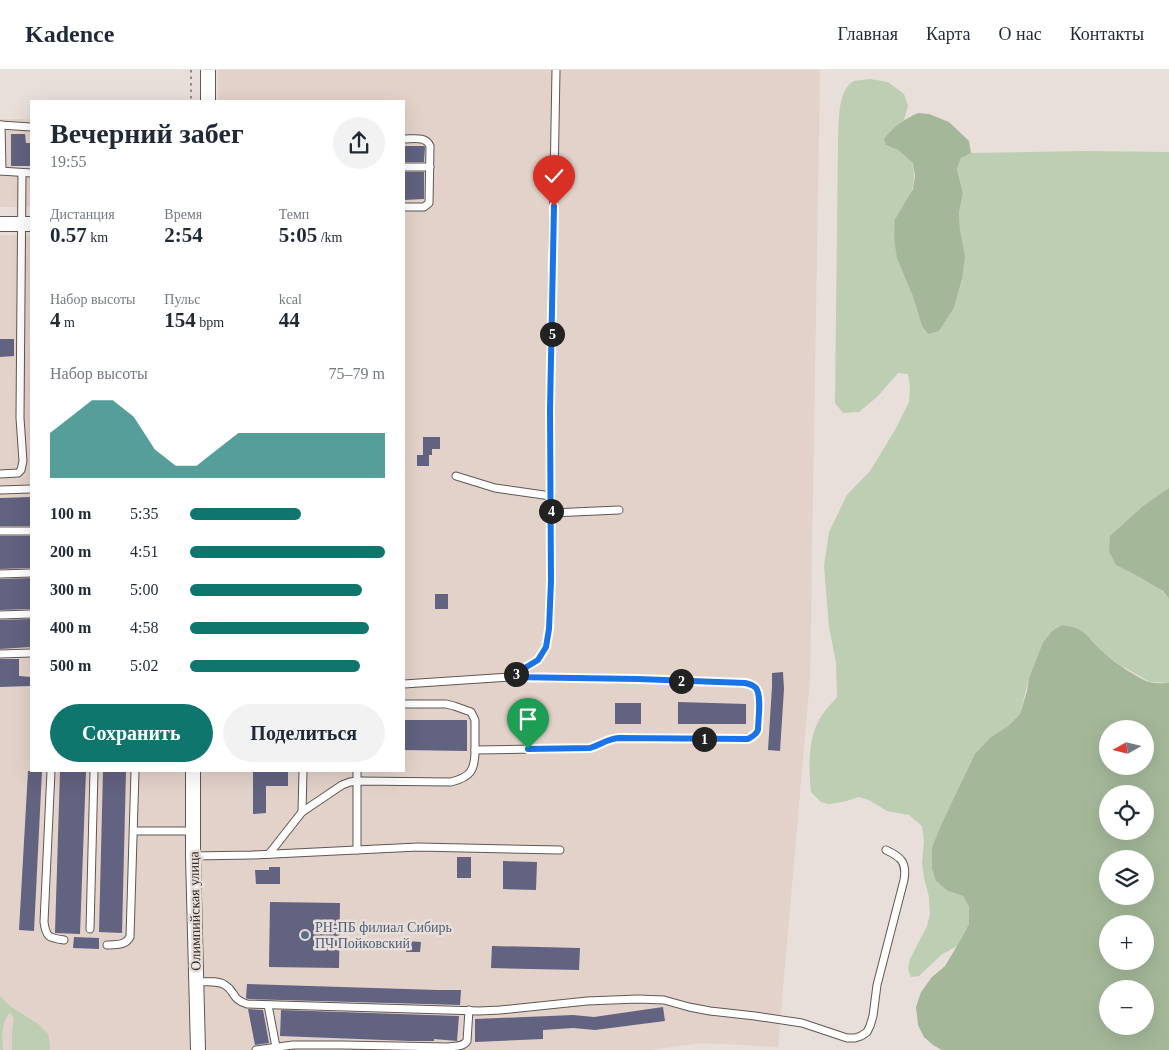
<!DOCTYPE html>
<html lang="ru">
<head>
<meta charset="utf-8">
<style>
	body { margin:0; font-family:"Times New Roman",serif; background:#f2f2f3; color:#1f2937; height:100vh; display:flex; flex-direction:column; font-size:19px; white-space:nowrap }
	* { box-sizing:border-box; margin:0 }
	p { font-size:16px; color:#747a83 }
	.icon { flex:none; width:28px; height:28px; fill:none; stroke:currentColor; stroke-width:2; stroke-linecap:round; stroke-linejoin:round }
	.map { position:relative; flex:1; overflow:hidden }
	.sheet { position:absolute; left:30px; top:30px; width:375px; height:672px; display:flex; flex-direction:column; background:#fff; border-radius:0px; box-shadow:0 5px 20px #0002 }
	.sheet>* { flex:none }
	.needle { width:32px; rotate:262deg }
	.fabs { position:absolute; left:1099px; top:650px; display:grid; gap:10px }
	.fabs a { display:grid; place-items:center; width:55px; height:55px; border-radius:50%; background:#fff; box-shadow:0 5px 20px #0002; font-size:25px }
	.pin { position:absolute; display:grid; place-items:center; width:42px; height:42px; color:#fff; margin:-51px -21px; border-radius:50% 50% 50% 0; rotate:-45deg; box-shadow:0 0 5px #0007 }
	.pin .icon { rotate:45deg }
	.km { position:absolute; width:25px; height:25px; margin:-12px; border-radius:50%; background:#222; color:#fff; font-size:14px; line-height:25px; text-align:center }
	.round { display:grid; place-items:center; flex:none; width:52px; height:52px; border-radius:26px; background:#f2f2f3 }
	.headline { display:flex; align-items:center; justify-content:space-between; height:85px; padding:0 20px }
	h1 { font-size:28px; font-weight:700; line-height:38px }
	.figures { display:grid; grid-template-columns:repeat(3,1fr); gap:8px; height:85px; padding:5px 20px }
	.figures div { display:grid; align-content:center }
	.figures b { font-size:21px; font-weight:700 }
	.figures small { font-size:14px; font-weight:400 }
	.figures p { font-size:14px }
	.chart { height:140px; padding:10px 20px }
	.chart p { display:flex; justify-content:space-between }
	.chart svg { width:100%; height:90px; margin-top:5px; fill:#0f766e; opacity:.7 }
	.action { display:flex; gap:10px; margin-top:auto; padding:10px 20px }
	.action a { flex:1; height:58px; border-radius:30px; background:#0f766e; color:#fff; font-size:20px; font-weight:700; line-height:58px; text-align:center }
	.action a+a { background:#f2f2f3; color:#1f2937 }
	ul { padding:0 20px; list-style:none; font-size:16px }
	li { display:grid; grid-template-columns:80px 60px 1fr; align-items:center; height:38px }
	li i { height:12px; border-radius:6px; background:#0f766e }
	header { display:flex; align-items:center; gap:30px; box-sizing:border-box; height:70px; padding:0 25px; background:#fff; border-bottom:1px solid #e0e1e3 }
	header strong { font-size:24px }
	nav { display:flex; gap:28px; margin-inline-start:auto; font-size:18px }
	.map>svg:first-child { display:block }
	.built { fill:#e3d2ca }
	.green { fill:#bdceb2 }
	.forest { fill:#a4b899; fill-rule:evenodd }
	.building { fill:#626281 }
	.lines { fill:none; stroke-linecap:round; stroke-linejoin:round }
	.lane-casing { stroke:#5f5753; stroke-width:9 }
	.street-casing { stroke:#5f5753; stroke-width:16 }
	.path { stroke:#908986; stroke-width:2; stroke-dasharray:2.5 4; stroke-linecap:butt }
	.lane { stroke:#fff; stroke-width:7 }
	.street { stroke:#fff; stroke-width:14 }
	.route-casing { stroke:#fff; stroke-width:10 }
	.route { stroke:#1a73e8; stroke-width:6 }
	.service-dot { fill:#5c6f8a; stroke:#e8deda; stroke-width:2 }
	.labels { text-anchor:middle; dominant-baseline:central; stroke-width:5; stroke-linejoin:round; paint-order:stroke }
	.street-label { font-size:14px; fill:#2f2b29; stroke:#e8deda }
	.service-label { font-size:14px; fill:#4e5e75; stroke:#e8deda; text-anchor:start }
</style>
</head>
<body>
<header>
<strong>Kadence</strong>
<nav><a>Главная</a><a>Карта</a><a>О нас</a><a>Контакты</a></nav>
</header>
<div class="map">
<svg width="1169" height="980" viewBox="0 0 1169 980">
	<rect width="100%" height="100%" fill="#e8deda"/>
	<!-- built -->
	<g class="built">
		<path d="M218,0H820L810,609L778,977L702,973L649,980H0V165L31,166V701H404V31H218Z"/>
		<rect x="0" y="49" width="31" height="88"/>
	</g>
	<!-- green -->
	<g class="green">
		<path d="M870,9L888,12L904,24L908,36L904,50L889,62L886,75L898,80L913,93C917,121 909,126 895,149L912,224L922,256L939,261L954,238L962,209L959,143L963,123L957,99L961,88L971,83L1084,81L1169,82V418L1144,435L1110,466L1116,495C1134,503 1158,513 1169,529V613L1150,612L1120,595L1103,583L1092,570L1062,555L1052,561L1043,572L1029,608L1020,644L1008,656L991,667L955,727L941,755L932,777L948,821L963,826L969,837V854L957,876L941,885L919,906L911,907L908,899L910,889L927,856L930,844L929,827L924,808L922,793L924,771L922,756L909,745L887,741L869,730L859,727L843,732L829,734L821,732L811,722C809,697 807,667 822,645C826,639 832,633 837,627L836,592L829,557L824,496L829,462L847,425L870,401L895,360L909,332L910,316L908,304L898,303L878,326L859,342L843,343L835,333L838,71C839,55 837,19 854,11C858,10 865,10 870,9Z"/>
		<path d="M0,926L10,936L38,954L48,964L50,974V980H12V961L14,948L10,943C1,951 2,969 3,980H0Z"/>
	</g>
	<!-- forest -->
	<g class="forest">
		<path d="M918,43L929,44L949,52L969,71L971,83L961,88L957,99L963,123L959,143L960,161L965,186L962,209L954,238L939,261L928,264L922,256L912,224L897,188L894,168L895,149L913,119L915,106L913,93L898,80L886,75L884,69C893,56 905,49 918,43Z"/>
		<path d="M1169,418V529L1163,521L1136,505L1116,495L1109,481L1110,466L1144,435Z"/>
		<path d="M1062,555C1086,558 1087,567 1103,582C1111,590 1139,609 1149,612C1155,614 1163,613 1169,613V980H942L933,975L924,967L918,955L916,937L921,922L932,907L945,896L957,876L969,854V837L963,826L948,821L936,811L932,798V777L941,755L975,684L991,667L1008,656L1020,644L1027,621L1029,608L1043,572L1052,561ZM1108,659H1145V696H1108ZM1108,724H1145V761H1108ZM1108,789H1145V826H1108ZM1108,854H1145V891H1108ZM1108,919H1145V956H1108Z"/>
	</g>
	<!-- building -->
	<g class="building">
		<path d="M11,64H25L26,73H31V96H11Z"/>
		<path d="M404,76H424L425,77L424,92H404Z"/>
		<path d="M404,102H424V129L404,130Z"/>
		<path d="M0,269H14V286L0,287Z"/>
		<path d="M423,367H440V379H432V385H423Z"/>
		<rect x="417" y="385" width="12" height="11"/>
		<path d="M31,427V456H0V428Z"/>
		<path d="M0,466H31V498L0,499Z"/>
		<path d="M31,508V539L0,540V509Z"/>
		<rect x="435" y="524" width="13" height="15"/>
		<path d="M31,549V577L0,579V550Z"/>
		<path d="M0,589H19V606L31,607V616L0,617Z"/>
		<path d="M783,602L784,619L780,681L768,680L772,617V603Z"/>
		<path d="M678,632L746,634V654H678Z"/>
		<rect x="615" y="633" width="26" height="21"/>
		<path d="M404,650H467V681L404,680Z"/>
		<path d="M28,701H42L34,861L19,860Z"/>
		<path d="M60,701H86L80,864L55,863Z"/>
		<path d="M103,701H126L122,863L99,862Z"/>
		<path d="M253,701H288V716H266V743L253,744Z"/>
		<rect x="457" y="787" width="14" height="21"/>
		<path d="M503,791L537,792L536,820L503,819Z"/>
		<path d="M269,797H280V814H256L255,800H269Z"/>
		<path d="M270,832L340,833L339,898L269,897Z"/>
		<path d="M74,867L99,868V879L73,878Z"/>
		<path d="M407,871L421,872L420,882H406Z"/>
		<path d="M492,876L580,878L579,900L491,898Z"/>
		<path d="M247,914L438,920H461L460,935L248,929L246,928Z"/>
		<path d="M663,937L665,951L595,960L573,958L543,960V969L475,972V949L573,945L594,947Z"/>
		<path d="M248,939L263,940L269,973L255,975Z"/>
		<path d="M281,940L459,946L457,971L434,969V971H410L280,966Z"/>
	</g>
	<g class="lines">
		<!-- lane casing -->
		<g class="lane-casing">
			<g id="lane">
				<path d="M0,55L31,57"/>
				<path d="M1,55L2,101"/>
				<path d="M404,69C413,69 426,66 430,76L429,133L424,137H404"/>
				<path d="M404,97H430"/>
				<path d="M0,101L31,103"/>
				<path d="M0,404L18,403L21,400L23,391L20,348L22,103"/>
				<path d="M456,406L495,418L551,426"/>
				<path d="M0,420L31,419"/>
				<path d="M551,443L619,440"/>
				<path d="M0,461H31"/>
				<path d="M0,504L31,503"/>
				<path d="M0,545L31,544"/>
				<path d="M0,584L31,583"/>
				<path d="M511,607L538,590L546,577L549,559L551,511L550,340L556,0"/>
				<path d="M404,634H446L454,636L471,642L475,650V680"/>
				<path d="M51,701L44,852C46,868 50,868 64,870"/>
				<path d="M302,742L303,701"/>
				<path d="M134,761H193"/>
				<path d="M357,780V701"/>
				<path d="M269,784L302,742L342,715L350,712L357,711L451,712C471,707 475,700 475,680L590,678C601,674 608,669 619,668L742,669C749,668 755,667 758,660C758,649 762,626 756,618C753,615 750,614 745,613L638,609L510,607L404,614"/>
				<path d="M193,786L252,785L418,777L560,780"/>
				<path d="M90,859L94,701"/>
				<path d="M107,875C117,874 125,876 130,867L135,701"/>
				<path d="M196,912C205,912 217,910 225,915C236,922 231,929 247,934L479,941L500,940L587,931L638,929L664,930L689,937L710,941L755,946L802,953L847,968H855L861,966L867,962L870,956L873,946L877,915L904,810C907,792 901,787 886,780"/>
				<path d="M268,935L276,977"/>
				<path d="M256,980L293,975H342L448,977C456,976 463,977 467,971L469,940"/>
			</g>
		</g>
		<!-- street casing -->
		<g class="street-casing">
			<g id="street">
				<path d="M208,31V0"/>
				<path d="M0,154H31"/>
				<path d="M193,701V786L198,980"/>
			</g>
		</g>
		<!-- path -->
		<path class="path" d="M191,0V31"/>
		<!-- lane -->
		<use href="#lane" class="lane"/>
		<!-- street -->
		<use href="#street" class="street"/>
	</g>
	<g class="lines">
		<!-- route casing -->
		<g class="route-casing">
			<path id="route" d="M528,679L590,678C602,674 607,669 619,668L748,669C753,666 756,665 758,660C758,650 762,626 756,618C753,615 750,614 745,613L638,609L510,607L538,590L546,577L549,559L551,511L550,340L554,136"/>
		</g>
		<!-- route -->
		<use href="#route" class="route"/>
	</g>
	<!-- markers -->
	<circle class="service-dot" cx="305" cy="865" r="5"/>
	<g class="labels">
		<!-- street labels -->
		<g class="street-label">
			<text transform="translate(195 841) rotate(-91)">Олимпийская улица</text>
		</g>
		<!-- service labels -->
		<g class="service-label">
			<text x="315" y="857">РН-ПБ филиал Сибирь<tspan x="315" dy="16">ПЧ Пойковский</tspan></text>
		</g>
	</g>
</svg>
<div class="fabs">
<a><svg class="needle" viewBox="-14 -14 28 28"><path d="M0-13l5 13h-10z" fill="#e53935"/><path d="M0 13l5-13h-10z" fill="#747a83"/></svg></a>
<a><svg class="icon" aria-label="locate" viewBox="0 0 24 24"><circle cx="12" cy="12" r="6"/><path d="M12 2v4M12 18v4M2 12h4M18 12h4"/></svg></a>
<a><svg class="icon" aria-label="layers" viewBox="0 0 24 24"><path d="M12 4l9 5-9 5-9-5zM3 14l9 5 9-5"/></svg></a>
<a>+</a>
<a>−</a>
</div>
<div class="pin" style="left:528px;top:679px;background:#1e9e55"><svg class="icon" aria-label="arrive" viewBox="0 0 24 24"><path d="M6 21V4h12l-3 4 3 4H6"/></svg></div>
<div class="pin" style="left:554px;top:136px;background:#d93025"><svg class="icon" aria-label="check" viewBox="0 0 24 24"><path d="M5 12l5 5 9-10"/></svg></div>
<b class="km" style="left:704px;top:669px">1</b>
<b class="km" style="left:681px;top:611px">2</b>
<b class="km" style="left:516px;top:604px">3</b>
<b class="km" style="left:551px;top:441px">4</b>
<b class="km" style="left:552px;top:264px">5</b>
<section class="sheet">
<div class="headline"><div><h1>Вечерний забег</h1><p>19:55</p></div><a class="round"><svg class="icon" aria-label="share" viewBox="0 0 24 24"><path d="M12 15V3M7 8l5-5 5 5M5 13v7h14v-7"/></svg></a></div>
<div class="figures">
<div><p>Дистанция</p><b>0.57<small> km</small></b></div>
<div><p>Время</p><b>2:54</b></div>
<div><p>Темп</p><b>5:05<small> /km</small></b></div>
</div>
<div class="figures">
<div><p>Набор высоты</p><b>4<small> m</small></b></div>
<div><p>Пульс</p><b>154<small> bpm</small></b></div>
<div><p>kcal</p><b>44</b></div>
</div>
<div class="chart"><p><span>Набор высоты</span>75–79 m</p>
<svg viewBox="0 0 160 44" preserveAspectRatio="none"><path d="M0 44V22L10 14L20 6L30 6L40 14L50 30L60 38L70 38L80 30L90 22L100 22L110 22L120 22L130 22L140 22L150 22L160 22V44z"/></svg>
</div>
<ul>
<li><b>100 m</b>5:35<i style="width:57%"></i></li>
<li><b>200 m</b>4:51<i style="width:100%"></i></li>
<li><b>300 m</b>5:00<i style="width:88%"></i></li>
<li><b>400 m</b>4:58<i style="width:92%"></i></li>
<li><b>500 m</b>5:02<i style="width:87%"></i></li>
</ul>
<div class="action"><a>Сохранить</a><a>Поделиться</a></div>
</section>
</div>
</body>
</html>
